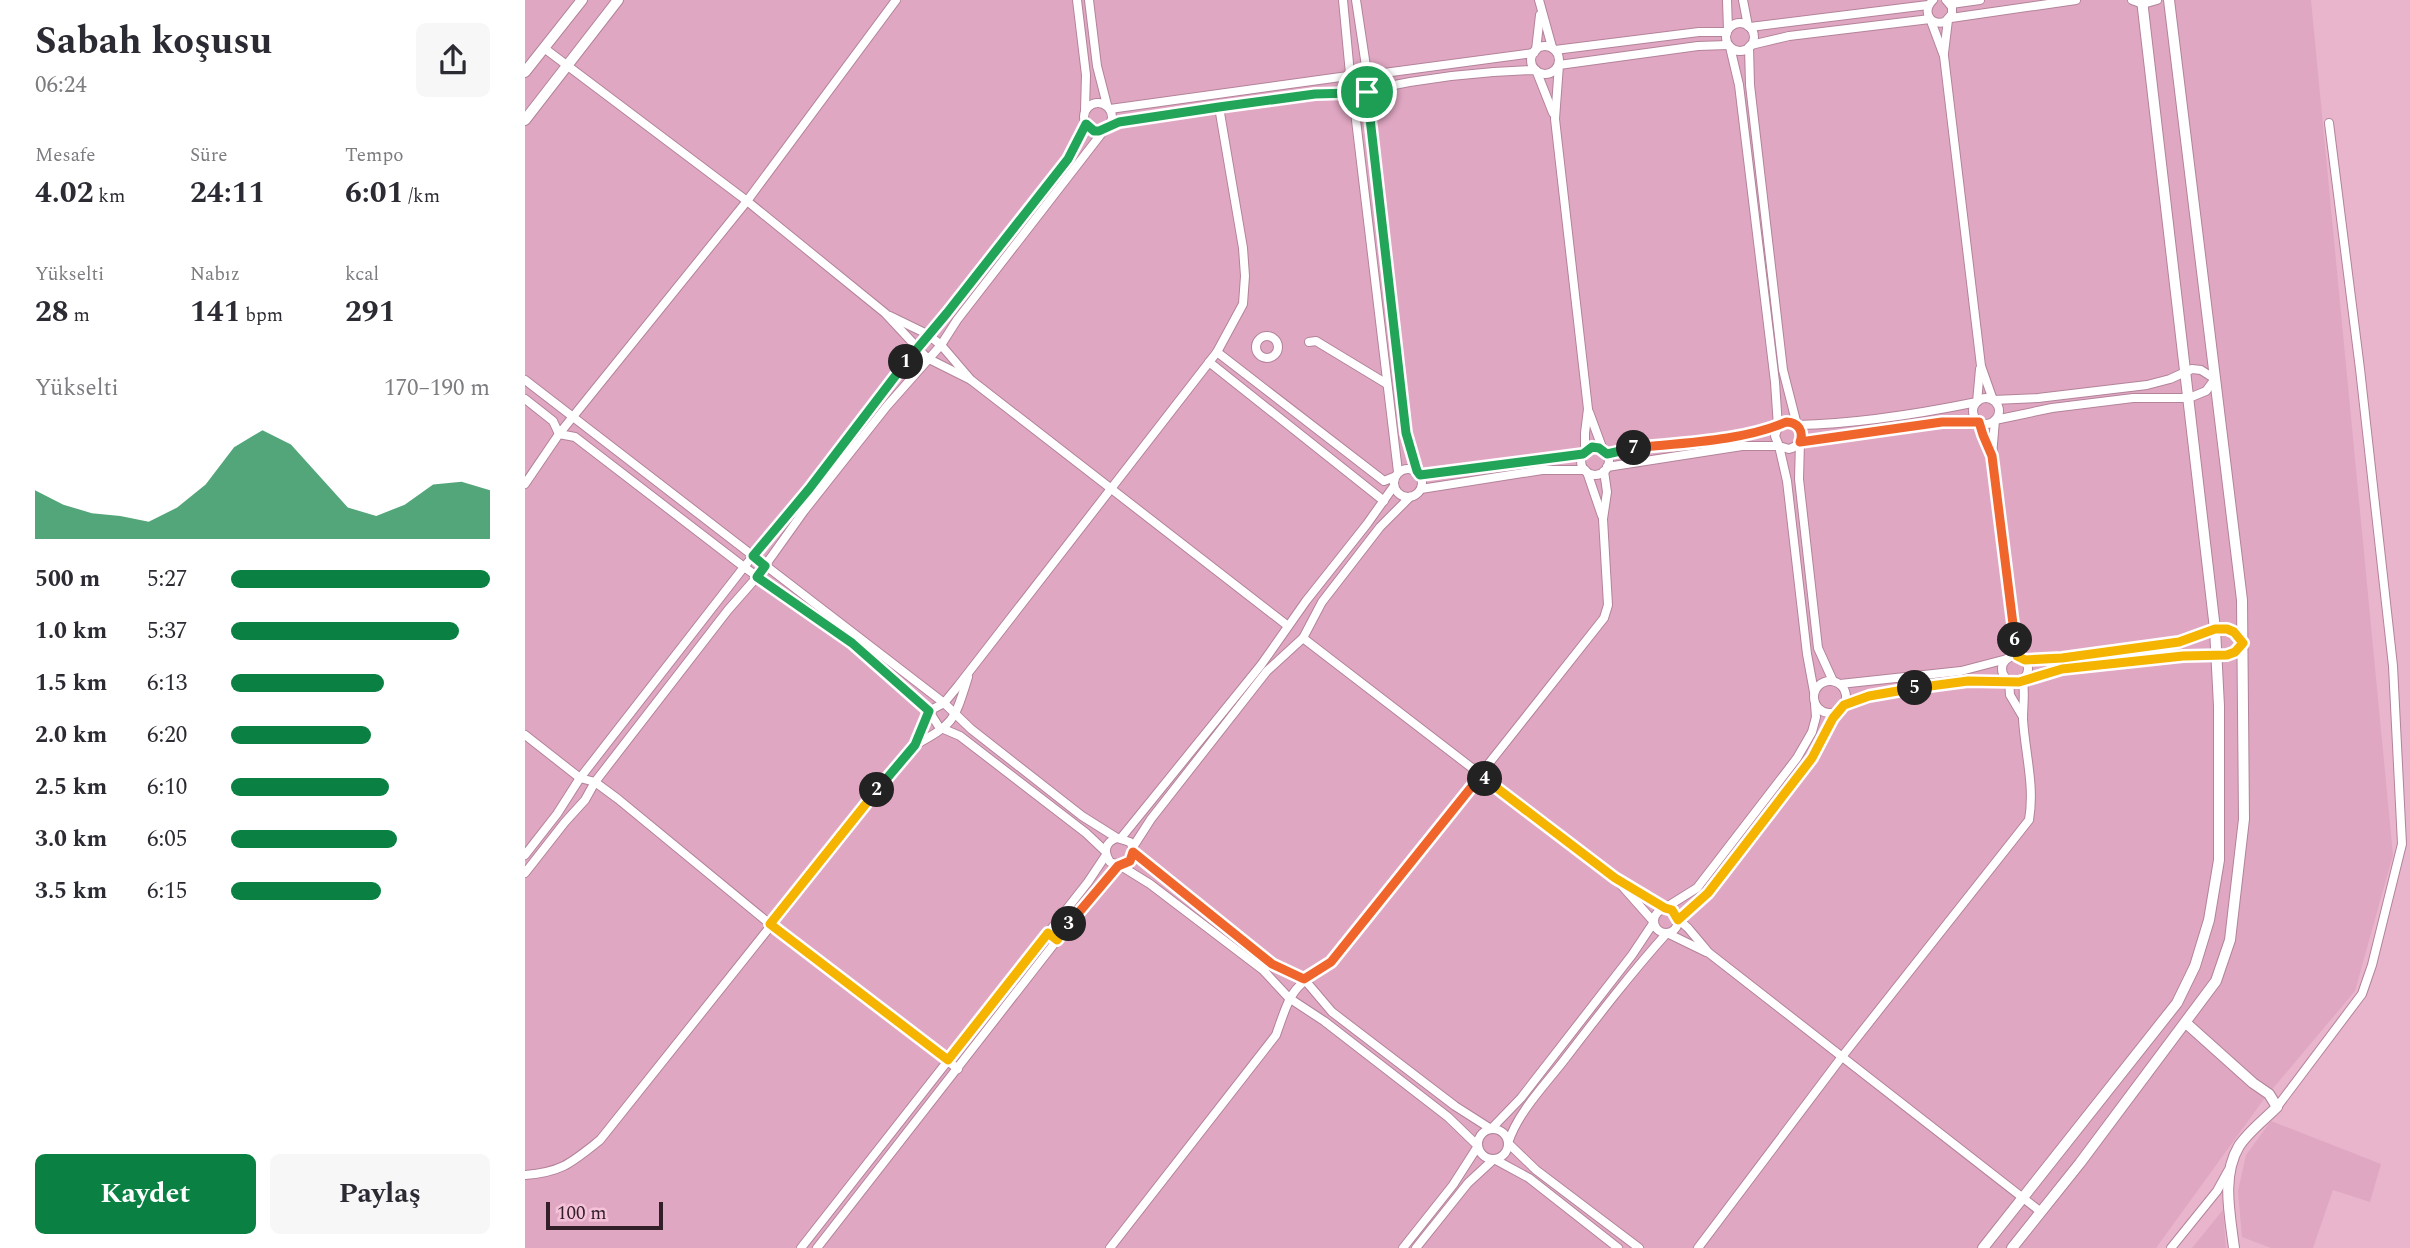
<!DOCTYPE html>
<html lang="tr">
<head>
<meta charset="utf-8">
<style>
	body { margin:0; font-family:Spectral,serif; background:#f7f7f7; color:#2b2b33; height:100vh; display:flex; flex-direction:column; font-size:26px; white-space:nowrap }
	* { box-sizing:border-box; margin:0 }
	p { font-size:23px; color:#7c7c81 }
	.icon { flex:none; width:38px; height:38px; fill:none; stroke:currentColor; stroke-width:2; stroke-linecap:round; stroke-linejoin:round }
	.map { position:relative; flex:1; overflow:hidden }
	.details { display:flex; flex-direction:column; background:#fff; width:525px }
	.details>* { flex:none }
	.scale { position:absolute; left:21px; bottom:18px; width:117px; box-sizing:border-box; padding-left:7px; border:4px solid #321f28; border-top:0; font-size:19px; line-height:24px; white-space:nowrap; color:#321f28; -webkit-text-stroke:5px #f5c2da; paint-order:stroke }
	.pin { position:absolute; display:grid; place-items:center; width:60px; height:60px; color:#fff; margin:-30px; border:4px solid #fff; border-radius:50%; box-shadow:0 2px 7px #0007 }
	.km { position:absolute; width:35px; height:35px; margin:-18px; border-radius:50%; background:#222; color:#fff; font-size:19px; line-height:35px; text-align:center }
	.round { display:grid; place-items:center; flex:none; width:74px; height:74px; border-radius:10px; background:#f7f7f7 }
	.overview { display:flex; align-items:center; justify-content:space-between; height:119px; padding:0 35px }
	h1 { font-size:38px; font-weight:700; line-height:52px }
	.metrics { display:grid; grid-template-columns:repeat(3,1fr); gap:10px; height:119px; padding:7px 35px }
	.metrics div { display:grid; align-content:center }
	.metrics b { font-size:30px; font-weight:700 }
	.metrics small { font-size:19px; font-weight:400 }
	.metrics p { font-size:19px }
	.chart { height:196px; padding:14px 35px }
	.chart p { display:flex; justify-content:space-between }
	.chart svg { width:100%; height:126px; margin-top:7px; fill:#0b8043; opacity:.7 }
	.button { display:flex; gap:14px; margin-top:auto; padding:14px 35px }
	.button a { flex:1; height:80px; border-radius:10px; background:#0b8043; color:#fff; font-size:28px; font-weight:700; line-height:80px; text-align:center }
	.button a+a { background:#f7f7f7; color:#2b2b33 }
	ul { padding:0 35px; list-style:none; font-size:23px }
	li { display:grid; grid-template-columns:112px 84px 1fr; align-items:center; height:52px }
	li i { height:18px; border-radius:9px; background:#0b8043 }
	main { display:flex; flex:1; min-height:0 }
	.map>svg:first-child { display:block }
	.built { fill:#e0a7c2 }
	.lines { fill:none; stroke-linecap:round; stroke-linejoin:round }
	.street-casing { stroke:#b3839a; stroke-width:10 }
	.secondary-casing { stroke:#b3839a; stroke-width:12 }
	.street { stroke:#fff; stroke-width:8 }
	.secondary { stroke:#fff; stroke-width:10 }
	.split-1-casing { stroke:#fff; stroke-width:14 }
	.split-2-casing { stroke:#fff; stroke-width:14 }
	.split-3-casing { stroke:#fff; stroke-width:14 }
	.split-4-casing { stroke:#fff; stroke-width:14 }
	.split-5-casing { stroke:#fff; stroke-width:14 }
	.split-6-casing { stroke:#fff; stroke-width:14 }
	.split-7-casing { stroke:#fff; stroke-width:14 }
	.split-8-casing { stroke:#fff; stroke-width:14 }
	.split-1 { stroke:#22a559; stroke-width:9 }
	.split-2 { stroke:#22a559; stroke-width:9 }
	.split-3 { stroke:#f5b400; stroke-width:9 }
	.split-4 { stroke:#f0652b; stroke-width:9 }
	.split-5 { stroke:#f5b400; stroke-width:9 }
	.split-6 { stroke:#f5b400; stroke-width:9 }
	.split-7 { stroke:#f0652b; stroke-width:9 }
	.split-8 { stroke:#22a559; stroke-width:9 }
</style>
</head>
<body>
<main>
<section class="details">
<div class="overview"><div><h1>Sabah koşusu</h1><p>06:24</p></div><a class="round"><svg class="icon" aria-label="share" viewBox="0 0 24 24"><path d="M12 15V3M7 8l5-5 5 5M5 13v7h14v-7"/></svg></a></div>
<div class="metrics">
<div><p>Mesafe</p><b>4.02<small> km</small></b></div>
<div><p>Süre</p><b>24:11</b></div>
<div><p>Tempo</p><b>6:01<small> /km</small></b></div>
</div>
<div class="metrics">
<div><p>Yükselti</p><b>28<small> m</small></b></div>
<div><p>Nabız</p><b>141<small> bpm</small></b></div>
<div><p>kcal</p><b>291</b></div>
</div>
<div class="chart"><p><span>Yükselti</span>170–190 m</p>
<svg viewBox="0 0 160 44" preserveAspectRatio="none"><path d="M0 44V27L10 32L20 35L30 36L40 38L50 33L60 25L70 12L80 6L90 11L100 22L110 33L120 36L130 32L140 25L150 24L160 27V44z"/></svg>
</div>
<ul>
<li><b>500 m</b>5:27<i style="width:100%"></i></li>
<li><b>1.0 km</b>5:37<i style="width:88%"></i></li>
<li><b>1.5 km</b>6:13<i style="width:59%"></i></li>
<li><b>2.0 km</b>6:20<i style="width:54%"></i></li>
<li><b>2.5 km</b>6:10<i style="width:61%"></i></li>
<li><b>3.0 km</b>6:05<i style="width:64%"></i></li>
<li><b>3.5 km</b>6:15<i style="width:58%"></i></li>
</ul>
<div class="button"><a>Kaydet</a><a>Paylaş</a></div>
</section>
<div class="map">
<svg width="1885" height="1248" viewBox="0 0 1885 1248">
	<rect width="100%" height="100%" fill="#e8b5cd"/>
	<!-- built -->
	<g class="built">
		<path d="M0,0H1786L1868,855L1830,991L1739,1099L1631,1248H0Z"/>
		<path d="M1746,1121L1856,1164L1845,1202L1808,1190L1788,1248H1746L1717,1237L1713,1191L1721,1155Z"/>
		<path d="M1698,1210L1701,1248H1667Z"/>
	</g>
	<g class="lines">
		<!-- street casing -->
		<g class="street-casing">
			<g id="street">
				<path d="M552,0L561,75L560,110"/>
				<path d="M564,0L572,66L582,105"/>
				<path d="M818,0L825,74"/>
				<path d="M831,0L842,73"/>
				<path d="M1014,0L1027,47"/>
				<path d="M1202,0L1203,29"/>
				<path d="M1218,0L1223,26"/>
				<path d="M1408,0C1397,11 1404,26 1420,22L1427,14V7L1421,0"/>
				<path d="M1607,0L1618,4L1632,0"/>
				<path d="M1426,4L1455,0"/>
				<path d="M1426,18L1551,0"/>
				<path d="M1406,21L1419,56L1456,366L1468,400L1513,398L1622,385L1645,379L1667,369L1676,370L1690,379L1681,391L1664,398H1608L1527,408L1470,420L1467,456L1492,657"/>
				<circle cx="1215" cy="37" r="14"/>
				<path d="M1225,27L1403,5"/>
				<path d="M1226,45L1264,36L1405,19"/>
				<circle cx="1020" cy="60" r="14"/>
				<path d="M1224,47L1225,85L1258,370L1272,425C1331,424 1393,414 1452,402L1455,369"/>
				<path d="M19,48L222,201L360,313L402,358L446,380"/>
				<path d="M1011,50L1015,15"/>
				<path d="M1030,50L1174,32H1202"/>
				<path d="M1419,53L1423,20"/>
				<circle cx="834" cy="83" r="13"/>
				<path d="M844,75L1009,53"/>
				<path d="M844,90C898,78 956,71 1011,70L1028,113"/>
				<path d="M842,92L882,433L892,471"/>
				<path d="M828,95L873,472"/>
				<circle cx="573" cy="117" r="14"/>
				<path d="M585,109L823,76"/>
				<path d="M584,126L594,122L790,94H826"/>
				<path d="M365,316L402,334L416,345L446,380L763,626"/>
				<circle cx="742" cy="347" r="11"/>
				<path d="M784,342L791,341L862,384"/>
				<path d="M692,352L859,481L869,477"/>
				<path d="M684,362L859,501"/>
				<path d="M0,380L419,703L446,729L557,816L592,838L605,842C611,852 608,862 596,866L585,862C578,852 580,842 592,838"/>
				<circle cx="1461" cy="411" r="13"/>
				<path d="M0,399L28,421L34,434L50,437L219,567L327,644L404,711L414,727L435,736L561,833L580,851"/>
				<path d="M1064,412L1078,450"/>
				<circle cx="1070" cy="461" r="14"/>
				<path d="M1060,451V433L1063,409L1030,119L1034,65L1173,46L1203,45"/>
				<path d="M1081,454L1093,450C1144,444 1216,442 1261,422C1280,424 1282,444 1264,449L1254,446L1250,436L1253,427L1250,382L1214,85L1205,47"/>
				<path d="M1082,467L1217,446H1254L1262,481L1282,654L1289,692"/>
				<circle cx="883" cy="483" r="14"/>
				<path d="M1062,472L1077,516"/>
				<path d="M895,475L1058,454"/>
				<path d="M0,484L34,434L222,201L371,0"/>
				<path d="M896,489L1017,470H1060"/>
				<path d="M778,638L1090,878L1140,908L1172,888L1272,758L1287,732L1291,717L1290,704"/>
				<circle cx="1490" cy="669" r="13"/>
				<circle cx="1305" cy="697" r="16"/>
				<path d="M1308,681L1293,648L1274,479L1275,442L1417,422H1454L1466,453"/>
				<path d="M1315,684L1436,671L1482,659"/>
				<path d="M1319,705C1371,685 1428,681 1484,681L1485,695L1498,717"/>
				<path d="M1315,710C1302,725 1297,745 1285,761C1245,816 1203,874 1154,920L1163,928L1184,953L1516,1212"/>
				<path d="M0,735L55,778L70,782L93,799L245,924L433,1069"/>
				<path d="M390,745C430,723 429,721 443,677"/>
				<path d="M596,838L736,665L781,601L842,524L869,486"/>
				<path d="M608,847L626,819L742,671L778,638L797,602L855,527L885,497"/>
				<path d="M608,852L747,964L779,979L807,1012L930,1106L966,1129L996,1098L1107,955L1129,922L1090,878"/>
				<path d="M0,855L32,814L55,778L219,567L284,489L402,334L422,313L543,159L560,124"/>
				<path d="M596,866L625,884L738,970L764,998L799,1021L923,1117L953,1146L928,1185L878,1248"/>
				<path d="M0,873L40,822L60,800L70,782L203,610L232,577L279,511L362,406L416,345L432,320L580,129"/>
				<circle cx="1141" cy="921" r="12"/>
				<path d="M1752,1107L1837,994L1847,965L1877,844L1868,666L1835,369L1804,123"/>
				<circle cx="968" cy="1144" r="15"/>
				<path d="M0,1175C37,1172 46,1163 75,1140L390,745L404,711L419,703L433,686L692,352L718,304L720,276L718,248L694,107"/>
				<path d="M276,1248L563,882L581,855"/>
				<path d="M292,1248L564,899L593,866"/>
				<path d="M585,1248L751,1035C766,992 767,986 806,963L1079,618L1083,605L1078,519L1082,492L1079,471"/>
				<path d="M891,1248L943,1183L969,1159L1004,1178L1093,1248"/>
				<path d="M1114,1248L1011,1170L983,1143C993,1112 1020,1085 1040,1059C1073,1016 1106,973 1142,933L1181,952"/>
				<path d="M1173,1248L1316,1058L1504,820C1510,786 1500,753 1498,719C1498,706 1500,694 1498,680L1537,669L1658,656L1702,655L1710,652L1718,643L1709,632L1702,629H1690L1654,642L1500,661"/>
				<path d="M1646,1248L1692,1191L1703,1171"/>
			</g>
		</g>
		<!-- secondary casing -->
		<g class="secondary-casing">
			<g id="secondary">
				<path d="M0,72L57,0"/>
				<path d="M0,120L93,0"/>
				<path d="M1661,1023L1728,1083L1744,1094L1752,1107C1740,1119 1723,1132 1714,1146C1696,1176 1705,1215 1709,1248"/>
				<path d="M1458,1248L1652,1003L1670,966L1684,920L1694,860V706L1690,629L1617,0"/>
				<path d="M1487,1248L1555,1163L1691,981L1705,940L1719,819L1717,600L1644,0"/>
			</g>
		</g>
		<!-- street -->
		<use href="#street" class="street"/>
		<!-- secondary -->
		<use href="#secondary" class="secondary"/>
	</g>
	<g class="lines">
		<!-- split-1 casing -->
		<g class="split-1-casing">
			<path id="split-1" d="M381,362L422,313L543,159L561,124L569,131H574L594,122L694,107L790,94L826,93L834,96L842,92"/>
		</g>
		<!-- split-2 casing -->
		<g class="split-2-casing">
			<path id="split-2" d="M352,790L390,745L404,711L327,643L232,577L240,566L228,556L284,489L381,362"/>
		</g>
		<!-- split-3 casing -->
		<g class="split-3-casing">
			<path id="split-3" d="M352,790L245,924L423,1060L523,933L532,940L544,924"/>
		</g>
		<!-- split-4 casing -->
		<g class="split-4-casing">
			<path id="split-4" d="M544,924L593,866L605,861L608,852L747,964L779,979L806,962L956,775L960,779"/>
		</g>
		<!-- split-5 casing -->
		<g class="split-5-casing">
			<path id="split-5" d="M960,779L1090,878L1140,908L1147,910L1153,920L1183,893L1287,758L1308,718L1319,705L1344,696L1390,688"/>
		</g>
		<!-- split-6 casing -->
		<g class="split-6-casing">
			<path id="split-6" d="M1390,688L1443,681L1494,682L1537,669L1658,656L1702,655L1710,652L1718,643L1709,632L1702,629H1690L1654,642L1537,658L1500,660L1492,656L1490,640"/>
		</g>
		<!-- split-7 casing -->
		<g class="split-7-casing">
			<path id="split-7" d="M1109,448C1155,443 1219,441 1261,422C1273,422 1279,431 1275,442L1417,422H1454L1458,435L1467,456L1490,640"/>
		</g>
		<!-- split-8 casing -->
		<g class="split-8-casing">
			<path id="split-8" d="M842,92L881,433L892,471L895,475L1058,454L1067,447L1074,448L1082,454L1109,448"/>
		</g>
		<!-- split-1 -->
		<use href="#split-1" class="split-1"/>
		<!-- split-2 -->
		<use href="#split-2" class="split-2"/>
		<!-- split-3 -->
		<use href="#split-3" class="split-3"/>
		<!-- split-4 -->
		<use href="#split-4" class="split-4"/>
		<!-- split-5 -->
		<use href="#split-5" class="split-5"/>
		<!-- split-6 -->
		<use href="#split-6" class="split-6"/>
		<!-- split-7 -->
		<use href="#split-7" class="split-7"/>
		<!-- split-8 -->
		<use href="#split-8" class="split-8"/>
	</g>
</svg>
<div class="scale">100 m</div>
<div class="pin" style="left:842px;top:92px;background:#1e9e55"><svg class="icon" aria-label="arrive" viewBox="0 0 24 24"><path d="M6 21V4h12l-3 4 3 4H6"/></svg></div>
<b class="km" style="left:381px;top:362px">1</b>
<b class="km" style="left:352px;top:790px">2</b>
<b class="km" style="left:544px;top:924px">3</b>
<b class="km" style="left:960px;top:779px">4</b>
<b class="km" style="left:1390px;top:688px">5</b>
<b class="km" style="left:1490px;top:640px">6</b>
<b class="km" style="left:1109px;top:448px">7</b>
</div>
</main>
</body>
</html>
